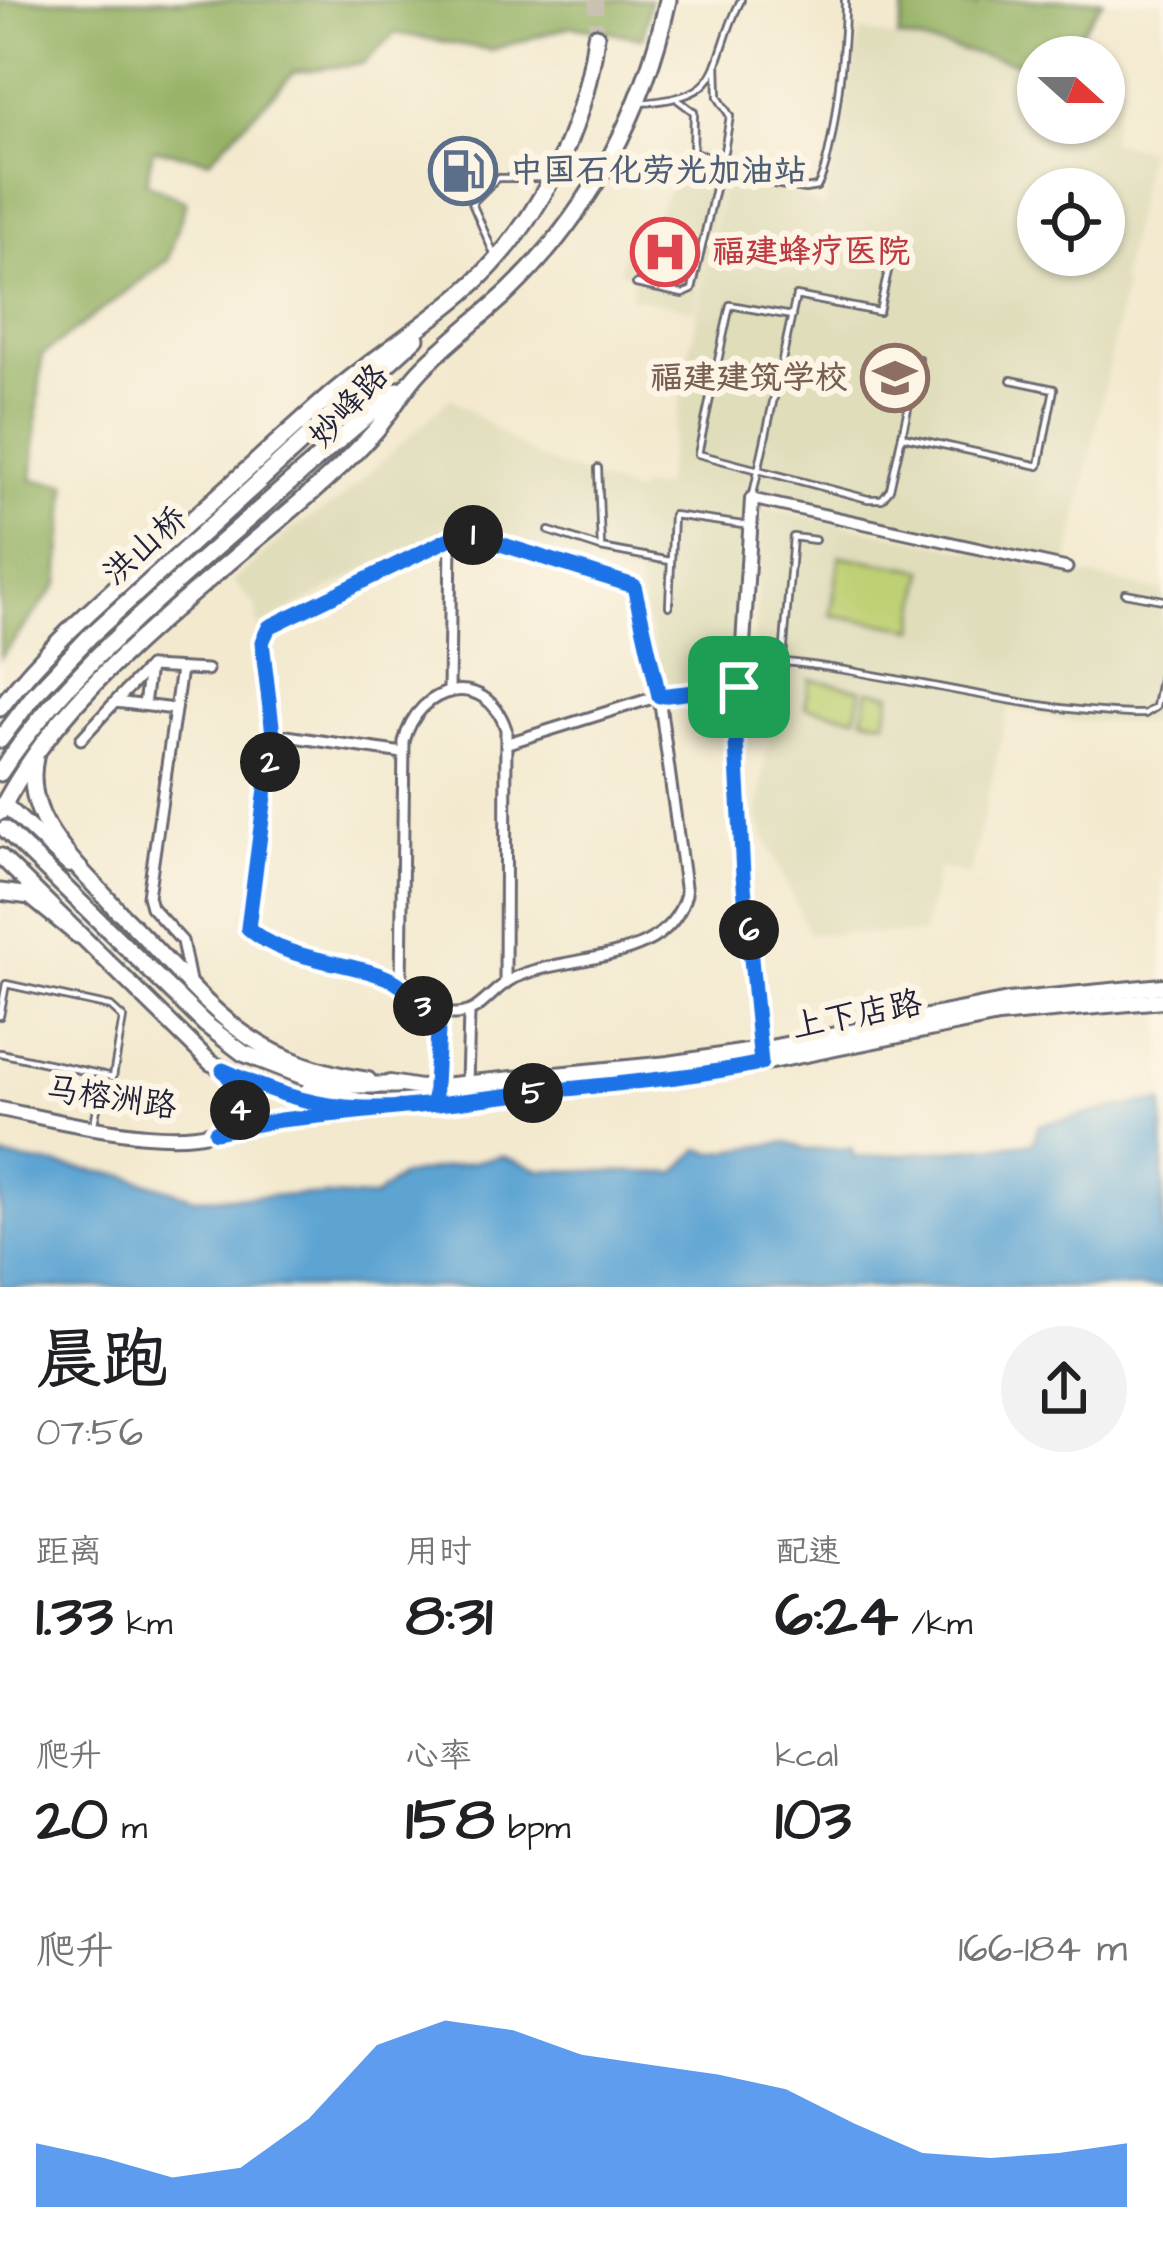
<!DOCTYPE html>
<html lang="zh">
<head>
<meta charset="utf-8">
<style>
	body { margin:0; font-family:"Architects Daughter","LXGW WenKai TC",sans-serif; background:#f2f2f2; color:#202124; height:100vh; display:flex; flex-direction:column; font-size:45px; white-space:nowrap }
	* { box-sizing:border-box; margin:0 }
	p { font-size:39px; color:#757577 }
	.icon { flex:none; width:66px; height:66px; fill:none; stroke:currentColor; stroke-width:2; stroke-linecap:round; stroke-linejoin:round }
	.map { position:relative; height:1287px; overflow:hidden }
	.drawer { display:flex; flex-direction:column; background:#fff; flex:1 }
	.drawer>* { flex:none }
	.needle { width:78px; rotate:111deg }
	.buttons { position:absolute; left:1017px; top:36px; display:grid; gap:24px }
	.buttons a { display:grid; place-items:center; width:108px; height:108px; border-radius:50%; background:#fff; box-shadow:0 3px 9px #0004; font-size:60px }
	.pin { position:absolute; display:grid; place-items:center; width:102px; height:102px; color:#fff; margin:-51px; border-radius:24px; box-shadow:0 6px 18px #0006 }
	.km { position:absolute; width:60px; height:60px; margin:-30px; border-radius:50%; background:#222; color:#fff; font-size:33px; line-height:60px; text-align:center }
	.round { display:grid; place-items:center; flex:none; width:126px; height:126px; border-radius:63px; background:#f2f2f2 }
	.overview { display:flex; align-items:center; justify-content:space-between; height:204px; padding:0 36px }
	h1 { font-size:66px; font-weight:700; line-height:90px }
	.figures { display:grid; grid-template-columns:repeat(3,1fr); gap:18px; height:204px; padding:12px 36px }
	.figures div { display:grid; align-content:center }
	.figures b { font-size:60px; font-weight:700 }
	.figures small { font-size:33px; font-weight:400 }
	.figures p { font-size:33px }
	.chart { height:336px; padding:24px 36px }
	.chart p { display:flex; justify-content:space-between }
	.chart svg { width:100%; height:216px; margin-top:12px; fill:#1a73e8; opacity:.7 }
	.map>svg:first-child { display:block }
	.built { fill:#e0ddbb; fill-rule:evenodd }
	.green { fill:#bed074; stroke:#707958; stroke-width:3 }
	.forest { fill:#96b266; stroke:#5c6a50; stroke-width:3 }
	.water { fill:#5da4d3; stroke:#406387; stroke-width:3 }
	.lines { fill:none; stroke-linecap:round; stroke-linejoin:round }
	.primary-tunnel { stroke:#c9c1b1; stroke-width:15; stroke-dasharray:15 8; stroke-linecap:butt }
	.service-casing { stroke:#6b686f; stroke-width:10 }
	.minor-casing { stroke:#6b686f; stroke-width:15 }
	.tertiary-casing { stroke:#6b686f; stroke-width:18 }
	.secondary-casing { stroke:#6b686f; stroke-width:20 }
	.primary-casing { stroke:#6b686f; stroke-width:21 }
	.service { stroke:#fff; stroke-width:4.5 }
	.minor { stroke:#fff; stroke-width:9 }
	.tertiary { stroke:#fff; stroke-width:12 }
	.secondary { stroke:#fff; stroke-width:14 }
	.primary { stroke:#fff; stroke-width:15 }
	.route-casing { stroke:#fff; stroke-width:24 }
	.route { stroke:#1a73e8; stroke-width:15 }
	.labels { text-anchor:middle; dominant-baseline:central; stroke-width:12; stroke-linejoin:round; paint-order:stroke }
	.service-label { font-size:33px; font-weight:bold; fill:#4e5e75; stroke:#fcf5e5; text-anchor:start }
	.health-label { font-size:33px; font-weight:bold; fill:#be3a42; stroke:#fcf5e5; text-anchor:start }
	.education-label { font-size:33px; font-weight:bold; fill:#785e54; stroke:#fcf5e5; text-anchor:end }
	.street-label { font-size:33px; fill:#22223b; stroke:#fcf5e5 }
</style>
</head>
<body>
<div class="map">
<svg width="1163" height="1287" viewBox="0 0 1163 1287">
	<rect width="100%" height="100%" fill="#fcf5e5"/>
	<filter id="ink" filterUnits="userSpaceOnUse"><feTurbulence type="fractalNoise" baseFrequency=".00833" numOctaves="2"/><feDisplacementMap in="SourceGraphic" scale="24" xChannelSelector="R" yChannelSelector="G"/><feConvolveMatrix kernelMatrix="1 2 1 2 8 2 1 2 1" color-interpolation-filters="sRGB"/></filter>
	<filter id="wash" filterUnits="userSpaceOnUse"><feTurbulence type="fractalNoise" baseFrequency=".004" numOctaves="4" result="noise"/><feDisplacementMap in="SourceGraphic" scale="48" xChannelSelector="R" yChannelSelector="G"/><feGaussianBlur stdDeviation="2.7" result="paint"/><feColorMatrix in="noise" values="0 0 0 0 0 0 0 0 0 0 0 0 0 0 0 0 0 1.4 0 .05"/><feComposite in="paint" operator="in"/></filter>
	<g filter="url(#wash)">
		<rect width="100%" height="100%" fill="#f3e9cf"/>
		<!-- built -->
		<g class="built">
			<path d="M861,31L1038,67V123H1104V82L1122,86L1109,141L1147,150L1120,283L1125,285L1068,565L745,487L732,682L665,690L637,579L461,526L361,571L257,628L256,607L233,582L293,528L338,502L451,398L537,458L636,494L637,488L663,487L724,179L790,192L824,207ZM1038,189H1104V255H1038Z"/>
			<path d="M682,157L724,166L695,310L629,297L634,275L619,272L628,231L651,222L677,178Z"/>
			<path d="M762,507L1160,591L1163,582V717L1151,724L1070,721L1008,709L970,875L938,868L923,934H809L757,819L773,711L750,712Z"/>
		</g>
		<!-- green -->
		<g class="green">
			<path d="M840,556L924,570L915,629L831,615Z"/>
			<path d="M810,679L861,689L856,717L805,707Z"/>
			<path d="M868,690L891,694L886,721L863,718Z"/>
		</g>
		<!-- forest -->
		<g class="forest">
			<path d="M0,0H650L643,38L572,26L491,50L395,33L364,63L294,72L209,160L153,149L146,183L186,201L168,260L42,355L32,480L67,484L59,583L0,658Z"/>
			<path d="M906,0H946L976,7L978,0H1103L1074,42L1071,57H1038V67L898,37Z"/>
		</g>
		<!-- water -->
		<path class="water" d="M1163,1102V1287H0V1157L123,1175L195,1198L304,1195L373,1198L401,1176L502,1156L540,1170L676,1173L699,1149L714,1153L788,1142L806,1150L852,1148L854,1158L1033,1143L1039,1125L1139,1103Z"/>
	</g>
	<g filter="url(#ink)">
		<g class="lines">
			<!-- primary-tunnel -->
			<path class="primary-tunnel" d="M596,36V0"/>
			<!-- service casing -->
			<g class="service-casing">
				<g id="service">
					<path d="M678,100L694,112L693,153L720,158L724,151L730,116L718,97L717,63"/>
					<path d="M639,103C731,97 707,67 741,0"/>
					<path d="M494,254L472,203L497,178H545"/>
					<path d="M636,284L683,294L692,290L718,175L805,189L817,187C835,156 845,39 845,0"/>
					<path d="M792,316L730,305L698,454L868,499H882L890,489L919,359"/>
					<path d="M902,436L1039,466L1054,389L1011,380"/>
					<path d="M598,468L601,548"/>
					<path d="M752,499L796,296L879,312L892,253"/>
					<path d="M549,531L601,548L670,561"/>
					<path d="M1125,593L1163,600"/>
					<path d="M669,606L673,515L750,526"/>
					<path d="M783,658L793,537L815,540"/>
					<path d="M747,659C877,666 1001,709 1132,714H1145L1156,707L1163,668"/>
					<path d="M0,1016L6,984L111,1007L123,1018L113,1077L0,1053"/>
					<path d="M94,1123L104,1076"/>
				</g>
			</g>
			<!-- minor casing -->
			<g class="minor-casing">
				<g id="minor">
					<path d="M752,499L1067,568"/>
					<path d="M472,535L625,580L637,591L659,696L686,894C667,967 570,952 514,978C490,989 482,1015 453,1014C423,1014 414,990 390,980C355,965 265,958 247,924L273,734L262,642L266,630L451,538Z"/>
					<path d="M181,669L148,896L151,907L182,941L191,986"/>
					<path d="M449,691L451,538"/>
					<path d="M115,702L149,667"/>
					<path d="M144,705L149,667L207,670"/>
					<path d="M273,734L403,753"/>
					<path d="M81,739L115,702L175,709"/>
					<path d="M508,743L659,696L738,687"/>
					<path d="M401,986L404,742C418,684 486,669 506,729L505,984"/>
					<path d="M467,1083L469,1013"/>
					<path d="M434,1104L439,1012"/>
				</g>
			</g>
			<!-- tertiary casing -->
			<g class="tertiary-casing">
				<g id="tertiary">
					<path d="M752,499L737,742L744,875L760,1056"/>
					<path d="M0,1109C48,1118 200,1159 235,1119C249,1102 235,1085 224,1071"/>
				</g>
			</g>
			<!-- secondary casing -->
			<g class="secondary-casing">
				<g id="secondary">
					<path d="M4,804L69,865"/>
					<path d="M0,856L211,1063L268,1089L343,1106L418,1105L628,1082L747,1066L998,1015L1163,1000"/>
					<path d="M112,905C203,991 232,1060 368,1080"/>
					<path d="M390,1083L420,1088L669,1064L760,1050L1008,1001L1163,986"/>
					<path d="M216,1132L280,1120L353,1113"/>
				</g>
			</g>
			<!-- primary casing -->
			<g class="primary-casing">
				<g id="primary">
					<path d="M0,708C49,644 110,593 169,540C224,492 278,441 333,393C375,357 422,328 464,292C537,228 584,132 596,36"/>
					<path d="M0,740L34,695L89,637L416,338"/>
					<path d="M35,758C21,822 80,866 118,911"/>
					<path d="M0,773C59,684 137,617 216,547C277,494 337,441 398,390"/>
					<path d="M0,812C54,705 151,629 241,552C286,514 336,475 376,430C392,411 403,389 420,371C447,343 479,319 508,292C591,212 644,111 668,0"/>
					<path d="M5,829L205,1024L243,1053L326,1085H397"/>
					<path d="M0,892L30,896L78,935"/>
					<path d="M308,1091L388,1107"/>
				</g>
			</g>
			<!-- service -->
			<use href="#service" class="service"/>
			<!-- minor -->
			<use href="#minor" class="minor"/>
			<!-- tertiary -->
			<use href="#tertiary" class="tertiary"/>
			<!-- secondary -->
			<use href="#secondary" class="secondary"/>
			<!-- primary -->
			<use href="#primary" class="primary"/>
		</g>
	</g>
	<g class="lines" filter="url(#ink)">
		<!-- route casing -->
		<g class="route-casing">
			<path id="route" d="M739,687L659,696L634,586L472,535L451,538L269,627L262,642L273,734L248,928C287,963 346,959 392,980C409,989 420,1005 439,1012L434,1104L280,1120L216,1132C247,1114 245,1096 223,1070C259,1087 297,1101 337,1106C395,1113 456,1101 513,1095C596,1085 680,1080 761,1063L743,875L736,742L739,687"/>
		</g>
		<!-- route -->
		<use href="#route" class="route"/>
	</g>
	<!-- icons -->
	<defs>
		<g id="fuel-ring" transform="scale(3.45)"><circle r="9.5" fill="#fcf5e5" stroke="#5c6f8a" stroke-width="1.5"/><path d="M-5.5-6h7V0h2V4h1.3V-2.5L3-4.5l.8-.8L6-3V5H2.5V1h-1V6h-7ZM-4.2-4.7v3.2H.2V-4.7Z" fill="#5c6f8a"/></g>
		<g id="hospital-ring" transform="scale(3.45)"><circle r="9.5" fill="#fcf5e5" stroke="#e0444e" stroke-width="1.5"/><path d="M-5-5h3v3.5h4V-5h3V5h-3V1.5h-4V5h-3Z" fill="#e0444e"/></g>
		<g id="school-ring" transform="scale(3.45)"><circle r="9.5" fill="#fcf5e5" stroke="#8d6e63" stroke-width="1.5"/><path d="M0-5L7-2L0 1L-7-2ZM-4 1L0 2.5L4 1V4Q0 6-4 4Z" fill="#8d6e63"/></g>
	</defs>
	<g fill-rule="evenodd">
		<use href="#fuel-ring" x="463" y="171"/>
		<use href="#hospital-ring" x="665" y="252"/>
		<use href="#school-ring" x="895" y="378"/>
	</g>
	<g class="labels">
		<!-- service labels -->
		<g class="service-label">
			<text x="510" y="171">中国石化劳光加油站</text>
		</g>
		<!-- health labels -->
		<g class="health-label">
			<text x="712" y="252">福建蜂疗医院</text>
		</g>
		<!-- education labels -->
		<g class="education-label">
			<text x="848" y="378">福建建筑学校</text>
		</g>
		<!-- street labels -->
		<g class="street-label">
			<text transform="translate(349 406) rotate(-48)">妙峰路</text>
			<text transform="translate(145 546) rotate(-42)">洪山桥</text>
			<text transform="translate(857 1015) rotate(-11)">上下店路</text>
			<text transform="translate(111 1098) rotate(8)">马榕洲路</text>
		</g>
	</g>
</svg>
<div class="buttons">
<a><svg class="needle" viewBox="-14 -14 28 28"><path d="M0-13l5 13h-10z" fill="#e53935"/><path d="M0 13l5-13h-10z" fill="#757577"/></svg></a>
<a><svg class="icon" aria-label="locate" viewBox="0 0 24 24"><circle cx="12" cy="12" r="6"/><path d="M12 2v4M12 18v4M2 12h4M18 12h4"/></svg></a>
</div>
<div class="pin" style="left:739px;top:687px;background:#1e9e55"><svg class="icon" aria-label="arrive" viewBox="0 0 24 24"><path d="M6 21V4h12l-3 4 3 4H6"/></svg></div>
<b class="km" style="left:473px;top:535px">1</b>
<b class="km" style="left:270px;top:762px">2</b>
<b class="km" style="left:423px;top:1006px">3</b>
<b class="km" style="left:240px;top:1110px">4</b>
<b class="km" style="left:533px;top:1093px">5</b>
<b class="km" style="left:749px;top:930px">6</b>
</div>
<section class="drawer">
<div class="overview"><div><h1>晨跑</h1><p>07:56</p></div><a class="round"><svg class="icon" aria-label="share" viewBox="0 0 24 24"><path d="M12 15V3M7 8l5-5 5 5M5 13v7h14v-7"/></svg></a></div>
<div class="figures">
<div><p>距离</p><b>1.33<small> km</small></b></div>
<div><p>用时</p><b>8:31</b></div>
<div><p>配速</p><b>6:24<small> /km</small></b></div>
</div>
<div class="figures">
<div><p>爬升</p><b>20<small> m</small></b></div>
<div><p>心率</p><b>158<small> bpm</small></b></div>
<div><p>kcal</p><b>103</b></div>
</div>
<div class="chart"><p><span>爬升</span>166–184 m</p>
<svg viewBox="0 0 160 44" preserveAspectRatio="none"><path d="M0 44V31L10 34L20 38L30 36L40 26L50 11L60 6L70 8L80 13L90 15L100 17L110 20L120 27L130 33L140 34L150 33L160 31V44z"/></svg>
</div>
</section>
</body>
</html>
